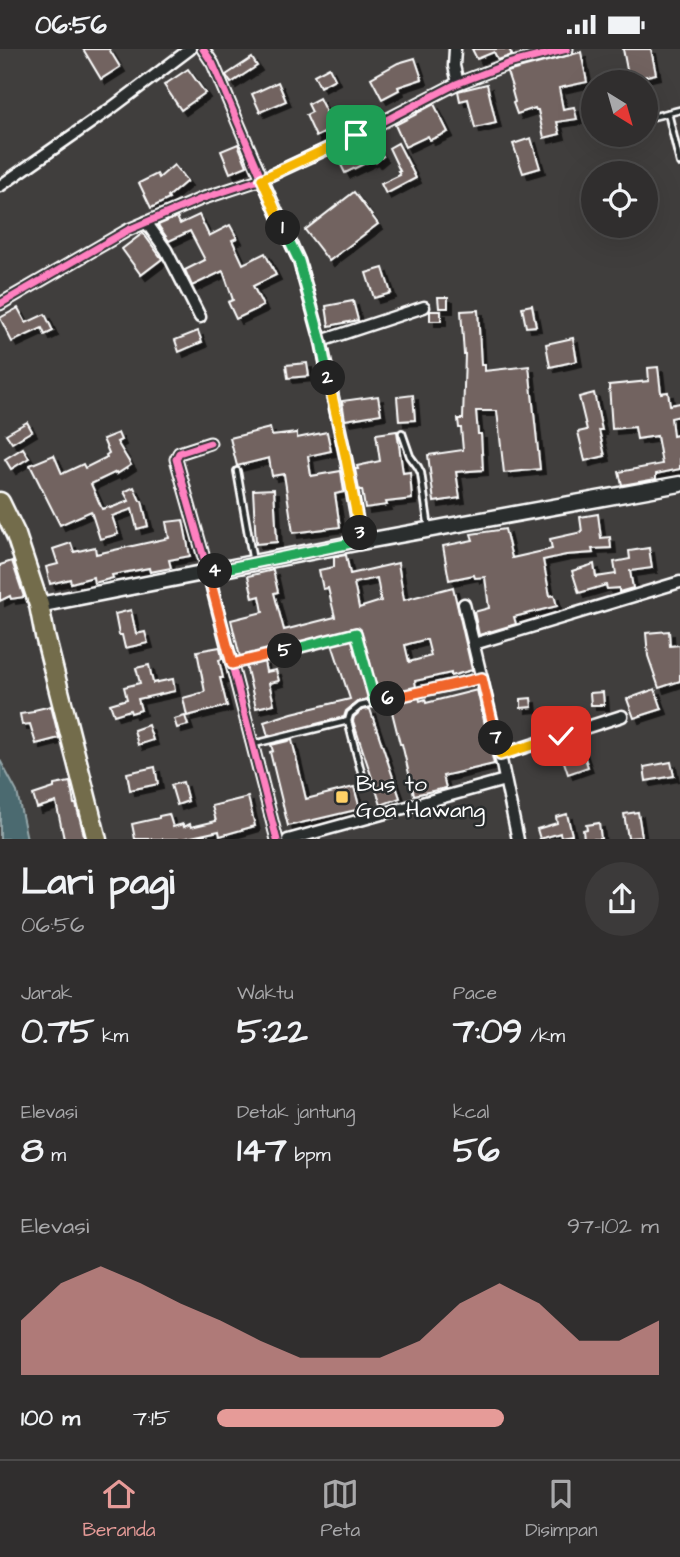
<!DOCTYPE html>
<html lang="id">
<head>
<meta charset="utf-8">
<style>
	body { margin:0; font-family:"Architects Daughter",sans-serif; background:#3c3a3a; color:#f1f3f6; height:100vh; display:flex; flex-direction:column; font-size:26px; white-space:nowrap }
	* { box-sizing:border-box; margin:0 }
	p { font-size:23px; color:#a8a8aa }
	.icon { flex:none; width:38px; height:38px; fill:none; stroke:currentColor; stroke-width:2; stroke-linecap:round; stroke-linejoin:round }
	.map { position:relative; height:790px; overflow:hidden }
	.drawer { display:flex; flex-direction:column; background:#302e2e; flex:1 }
	.drawer>* { flex:none }
	.needle { width:46px; rotate:143deg }
	.tools { position:absolute; left:581px; top:21px; display:grid; gap:14px }
	.tools a { display:grid; place-items:center; width:77px; height:77px; border-radius:50%; background:#302e2e; box-shadow:0 7px 28px #0002,0 0 0 2px #4b4a4a; font-size:35px }
	.pin { position:absolute; display:grid; place-items:center; width:60px; height:60px; color:#fff; margin:-30px; border-radius:14px; box-shadow:0 4px 10px #0006 }
	.km { position:absolute; width:35px; height:35px; margin:-18px; border-radius:50%; background:#222; color:#fff; font-size:19px; line-height:35px; text-align:center }
	.round { display:grid; place-items:center; flex:none; width:74px; height:74px; border-radius:37px; background:#3c3a3a }
	.summary { display:flex; align-items:center; justify-content:space-between; height:119px; padding:0 21px }
	h1 { font-size:38px; font-weight:700; line-height:52px }
	.stats { display:grid; grid-template-columns:repeat(3,1fr); gap:10px; height:119px; padding:7px 21px }
	.stats div { display:grid; align-content:center }
	.stats b { font-size:35px; font-weight:700 }
	.stats small { font-size:19px; font-weight:400 }
	.stats p { font-size:19px }
	.chart { height:196px; padding:14px 21px }
	.chart p { display:flex; justify-content:space-between }
	.chart svg { width:100%; height:126px; margin-top:7px; fill:#e69b98; opacity:.7 }
	ul { padding:0 21px; list-style:none; font-size:23px }
	li { display:grid; grid-template-columns:112px 84px 1fr; align-items:center; height:52px }
	li i { height:18px; border-radius:9px; background:#e69b98 }
	.status { display:flex; justify-content:space-between; align-items:center; height:49px; padding:0 35px; background:#302e2e; direction:ltr }
	.status svg { height:19px; fill:currentColor }
	.dock { display:flex; justify-content:space-around; align-items:center; height:98px; border-top:2px solid #4b4a4a; background:#302e2e; font-size:19px; color:#a8a8aa }
	.dock a { display:grid; justify-items:center; gap:4px }
	.dock .current { color:#e69b98 }
	.map>svg:first-child { display:block }
	.water { fill:#4c6a70; stroke:#94a6a9; stroke-width:2 }
	.building { fill:#726460; stroke:#fff; stroke-width:2; fill-rule:evenodd; filter:url(#shadow) }
	.lines { fill:none; stroke-linecap:round; stroke-linejoin:round }
	.lane-casing { stroke:#fff; stroke-width:10 }
	.street-casing { stroke:#fff; stroke-width:15 }
	.secondary-casing { stroke:#fff; stroke-width:19 }
	.highway-casing { stroke:#fff; stroke-width:23 }
	.lane { stroke:#2a2d2e; stroke-width:4.5 }
	.street { stroke:#2a2d2e; stroke-width:10 }
	.secondary { stroke:#2a2d2e; stroke-width:14 }
	.highway { stroke:#736c4b; stroke-width:18 }
	.cycleway-casing { stroke:#2a2d2e; stroke-width:11 }
	.cycleway { stroke:#ff80c0; stroke-width:7 }
	.split-1-casing { stroke:#fff; stroke-width:14 }
	.split-2-casing { stroke:#fff; stroke-width:14 }
	.split-3-casing { stroke:#fff; stroke-width:14 }
	.split-4-casing { stroke:#fff; stroke-width:14 }
	.split-5-casing { stroke:#fff; stroke-width:14 }
	.split-6-casing { stroke:#fff; stroke-width:14 }
	.split-7-casing { stroke:#fff; stroke-width:14 }
	.split-8-casing { stroke:#fff; stroke-width:14 }
	.split-1 { stroke:#f5b400; stroke-width:9 }
	.split-2 { stroke:#22a559; stroke-width:9 }
	.split-3 { stroke:#f5b400; stroke-width:9 }
	.split-4 { stroke:#22a559; stroke-width:9 }
	.split-5 { stroke:#f0652b; stroke-width:9 }
	.split-6 { stroke:#22a559; stroke-width:9 }
	.split-7 { stroke:#f0652b; stroke-width:9 }
	.split-8 { stroke:#f5b400; stroke-width:9 }
	.poi-dot { fill:#ffd166; stroke:#2a2d2e; stroke-width:2.5 }
	.labels { text-anchor:middle; dominant-baseline:central; stroke-width:5; stroke-linejoin:round; paint-order:stroke }
	.poi-label { font-size:23px; fill:#fff; stroke:#2a2d2e; text-anchor:start }
</style>
</head>
<body>
<div class="status"><b>06:56</b><svg viewBox="0 0 49 12"><path d="M0 12V9h3v3zM5 12V6h3v6zM10 12V3h3v9zM15 12V0h3v12zM26 1h20v11H26zM47 4h2v5h-2z"/></svg></div>
<div class="map">
<svg width="680" height="791" viewBox="0 0 680 791">
	<defs>
		<filter id="shadow"><feDropShadow dx="5" dy="5" stdDeviation="0" flood-color="#0009"/></filter>
	</defs>
	<rect width="100%" height="100%" fill="#403e3d"/>
	<filter id="ink" filterUnits="userSpaceOnUse"><feTurbulence type="fractalNoise" baseFrequency=".0143" numOctaves="2"/><feDisplacementMap in="SourceGraphic" scale="14" xChannelSelector="R" yChannelSelector="G"/><feConvolveMatrix kernelMatrix="1 2 1 2 8 2 1 2 1" color-interpolation-filters="sRGB"/></filter>
	<g filter="url(#ink)">
		<!-- water -->
		<path class="water" d="M0,711L17,743L27,790H0Z"/>
		<!-- building -->
		<g class="building">
			<path d="M83,0H109L120,18L101,30Z"/>
			<path d="M472,0H509L512,6L498,11L494,3L477,10Z"/>
			<path d="M623,0H651L656,25L629,31Z"/>
			<path d="M581,3L587,33L559,39L563,60L574,58L577,70L557,73L560,85L544,89L538,61H536L535,59L517,65L513,54L515,53L512,42L513,41L507,23Z"/>
			<path d="M252,9L257,17L231,34L226,26Z"/>
			<path d="M415,9L422,30L398,38L399,41L382,50L371,29L398,14Z"/>
			<path d="M329,18L335,30L320,38L314,26Z"/>
			<path d="M188,20L205,44L181,61L164,36Z"/>
			<path d="M278,33L286,52L260,63L252,45Z"/>
			<path d="M487,35L496,74L475,79L468,50L460,52L458,42Z"/>
			<path d="M319,49L334,79L316,88L306,66L312,63L308,55Z"/>
			<path d="M434,55L448,83L430,91L428,87L405,98L395,76L417,65V64Z"/>
			<path d="M369,88L383,107L376,113L374,110L345,124L337,108L363,95L361,93Z"/>
			<path d="M531,89L540,119L523,124L513,95Z"/>
			<path d="M398,94L416,129L386,145L381,135L400,126L398,122H400L389,99Z"/>
			<path d="M238,95L247,117L230,124L221,102Z"/>
			<path d="M174,116L187,132L168,148L169,150L151,159L139,134L157,125L159,129Z"/>
			<path d="M354,143L378,175L329,212L305,181Z"/>
			<path d="M199,166L209,187L230,176L237,189L232,191L243,215L265,204L276,226L253,237L263,257L236,270L228,253L233,251L223,222L192,237L185,221L205,211L190,182L169,192L158,176L177,168L180,175Z"/>
			<path d="M143,184L162,210L141,226L122,200Z"/>
			<path d="M383,219L391,244L374,249L366,224Z"/>
			<path d="M438,248H448V259H439Z"/>
			<path d="M353,252L358,271L329,277L326,257Z"/>
			<path d="M532,256L536,277L526,278L522,258Z"/>
			<path d="M18,259L26,274L45,265L53,282L45,286L42,279L12,293L0,269Z"/>
			<path d="M478,261L481,316H485V322L529,317L540,420L504,424L497,362H476L478,385H481L483,421L456,423L460,449L434,453L428,406L463,401L461,379H459L458,370H463L465,305H464L461,262Z"/>
			<rect x="430" y="262" width="11" height="10"/>
			<path d="M198,282L202,293L179,303L175,291Z"/>
			<path d="M573,289L577,312L550,318L546,295Z"/>
			<path d="M307,314L309,327L288,329L286,316Z"/>
			<path d="M658,318L661,344L668,343L670,356L680,354V367L671,369L673,387L678,386L680,398V420L656,425V430L622,436L619,423L662,415L657,387L637,390L635,378L612,380L609,336L649,332L648,319Z"/>
			<path d="M594,344L602,381H599L605,407L585,412L578,383L587,381L579,348Z"/>
			<path d="M413,346L415,371L399,372L397,348Z"/>
			<path d="M378,347L381,365L345,371L342,352Z"/>
			<path d="M27,373L32,382L12,394L6,385Z"/>
			<path d="M270,379L272,387L297,384V389L327,383L331,402L308,407L311,427L341,422L344,443L335,445L340,478L293,484L284,425L272,427L269,409L237,417L230,389Z"/>
			<path d="M397,382L403,424L410,423L412,450L386,453L387,456L365,459L362,441H359L355,420H358L357,417L380,412L376,385Z"/>
			<path d="M118,384L121,391L117,393L131,416L117,425L116,423L91,435L102,460L109,458L110,459L129,452L124,443L134,438L140,452H142L148,477L137,480L132,460L112,467L118,485L100,490L91,462L60,476L30,416L54,406L62,425L83,415L85,419L107,408L106,406L109,404L103,390Z"/>
			<path d="M23,399L29,409L11,420L5,410Z"/>
			<path d="M274,440L277,493L256,495L253,441Z"/>
			<path d="M598,465L601,489L610,488L611,499L592,500L593,504L566,506L543,511L550,547L554,546L557,557L514,568L516,575L479,586L474,563L489,559L485,528L475,529L474,526L449,531L443,497L473,491L471,485L505,480L512,509L552,500L550,490L582,483L580,468Z"/>
			<path d="M183,471L190,507L169,511L171,519L150,523L149,519L112,526L113,529L94,534L93,528L71,534L70,530L50,535L46,518L58,515L53,500L71,494L74,503L95,498L96,505L169,489L166,473Z"/>
			<path d="M649,499L652,519L630,522L633,539L619,543V539L607,540L606,536L579,544L572,522L594,515L596,528L616,525L614,513L630,510L629,502Z"/>
			<path d="M346,506L350,525L398,514L404,551L453,538L472,621L451,627V624L415,632L416,639L388,646V644L378,646L361,583L357,579L240,608L231,571L263,563L260,547L253,549L248,527L273,521L278,543L274,544L284,581L335,568L328,539L323,540L319,521L334,518V508ZM377,529L381,552L359,559L354,534ZM423,591H427L431,607L409,613L405,596Z"/>
			<path d="M12,512L24,548L11,550L10,547L0,552V516Z"/>
			<path d="M131,561L136,585L145,583L148,594L125,599L122,586H119L115,565Z"/>
			<path d="M669,582L670,597L680,596V632L659,639L648,607L646,584Z"/>
			<path d="M353,590L369,648L367,649V650L357,653L346,662L344,668L268,687L264,673L292,664L350,650L332,595Z"/>
			<path d="M220,598L222,610L219,611L223,629H220L227,657L187,667L183,649L205,643L197,602Z"/>
			<path d="M264,612L266,623L276,621L279,632L269,634L274,655L256,659L246,616Z"/>
			<path d="M149,616L153,634L173,630L175,642L138,650L141,661L131,664L130,661L114,666L110,655L127,650L124,638L140,634L136,619Z"/>
			<path d="M655,640L662,660L634,669L627,650Z"/>
			<path d="M477,641L494,715L443,727L446,739L414,746L402,695H400L390,655L419,648L420,652L425,650L426,654Z"/>
			<path d="M603,643L604,656H591L590,644Z"/>
			<path d="M531,649L532,658L521,659V650Z"/>
			<path d="M51,657L59,689L36,695L30,675L22,676L20,665L34,663V661Z"/>
			<path d="M370,660L400,749L381,756L353,672L354,668L362,661Z"/>
			<path d="M185,667L188,676L177,679L174,670Z"/>
			<path d="M148,676L153,691L138,696L134,681Z"/>
			<path d="M578,689L588,718L568,725L558,695Z"/>
			<path d="M292,691L306,750L354,738L360,760L288,777L270,703L273,702L271,696Z"/>
			<path d="M671,713L674,727L646,732L644,718Z"/>
			<path d="M155,718L158,735L130,741L127,724Z"/>
			<path d="M70,733L74,755H76L85,790H64L56,753L37,759L33,746L54,739V736Z"/>
			<path d="M183,733L188,752L177,756L171,736Z"/>
			<path d="M248,748L255,777L220,787L219,782L182,790H135L132,775L159,769V767L169,765L173,778L183,775L184,778L190,775L191,778L216,772L212,757Z"/>
			<path d="M638,763L642,788L628,789L624,765Z"/>
			<path d="M567,765L572,786L561,788L560,784L540,790L537,780L557,774L556,768Z"/>
			<path d="M599,774L601,790H584L583,781L587,780L586,776Z"/>
		</g>
		<g class="lines">
			<!-- lane casing -->
			<g class="lane-casing">
				<g id="lane">
					<path d="M668,64L680,114"/>
					<path d="M648,69L680,61"/>
					<path d="M402,384L410,407L418,418L421,424L429,480"/>
					<path d="M237,422L253,513"/>
					<path d="M232,615L356,584L375,653"/>
					<path d="M254,695L348,672"/>
					<path d="M363,730L348,672L350,665L360,657L481,629"/>
				</g>
			</g>
			<!-- street casing -->
			<g class="street-casing">
				<g id="street">
					<path d="M455,0L454,17L458,34"/>
					<path d="M0,137L113,58L190,0"/>
					<path d="M146,173L166,201L200,268"/>
					<path d="M0,255L128,181L201,150L262,130L213,15L203,0"/>
					<path d="M321,292L424,258"/>
					<path d="M210,394L179,404L176,410L208,523L277,791"/>
					<path d="M361,493L346,410L321,292L299,212L262,130L357,86L456,35L508,15L567,0"/>
					<path d="M464,555L500,706L518,791"/>
					<path d="M474,595L680,533"/>
					<path d="M500,706L622,667"/>
					<path d="M288,791L505,731"/>
				</g>
			</g>
			<!-- secondary casing -->
			<g class="secondary-casing">
				<path id="secondary" d="M39,556L361,493L680,435"/>
			</g>
			<!-- highway casing -->
			<g class="highway-casing">
				<path id="highway" d="M0,453L16,486L39,556L45,587L97,791"/>
			</g>
			<!-- lane -->
			<use href="#lane" class="lane"/>
			<!-- street -->
			<use href="#street" class="street"/>
			<!-- secondary -->
			<use href="#secondary" class="secondary"/>
			<!-- highway -->
			<use href="#highway" class="highway"/>
			<!-- cycleway casing -->
			<g class="cycleway-casing">
				<g id="cycleway">
					<path d="M0,255L128,181L201,150L262,130L213,15L203,0"/>
					<path d="M210,394L179,404L176,410L208,523L277,791"/>
					<path d="M361,493L346,410L321,292L299,212L262,130L357,86L456,35L508,15L567,0"/>
				</g>
			</g>
			<!-- cycleway -->
			<use href="#cycleway" class="cycleway"/>
		</g>
	</g>
	<g class="lines" filter="url(#ink)">
		<!-- split-1 casing -->
		<g class="split-1-casing">
			<path id="split-1" d="M283,179L262,130L356,86"/>
		</g>
		<!-- split-2 casing -->
		<g class="split-2-casing">
			<path id="split-2" d="M283,179L299,212L321,292L328,329"/>
		</g>
		<!-- split-3 casing -->
		<g class="split-3-casing">
			<path id="split-3" d="M328,329L346,410L360,484"/>
		</g>
		<!-- split-4 casing -->
		<g class="split-4-casing">
			<path id="split-4" d="M215,522L361,492L360,484"/>
		</g>
		<!-- split-5 casing -->
		<g class="split-5-casing">
			<path id="split-5" d="M215,522L208,523L232,615L285,602"/>
		</g>
		<!-- split-6 casing -->
		<g class="split-6-casing">
			<path id="split-6" d="M285,602L356,584L375,653L388,650"/>
		</g>
		<!-- split-7 casing -->
		<g class="split-7-casing">
			<path id="split-7" d="M388,650L482,629L496,689"/>
		</g>
		<!-- split-8 casing -->
		<g class="split-8-casing">
			<path id="split-8" d="M496,689L500,706L561,687"/>
		</g>
		<!-- split-1 -->
		<use href="#split-1" class="split-1"/>
		<!-- split-2 -->
		<use href="#split-2" class="split-2"/>
		<!-- split-3 -->
		<use href="#split-3" class="split-3"/>
		<!-- split-4 -->
		<use href="#split-4" class="split-4"/>
		<!-- split-5 -->
		<use href="#split-5" class="split-5"/>
		<!-- split-6 -->
		<use href="#split-6" class="split-6"/>
		<!-- split-7 -->
		<use href="#split-7" class="split-7"/>
		<!-- split-8 -->
		<use href="#split-8" class="split-8"/>
	</g>
	<!-- markers -->
	<rect class="poi-dot" x="335" y="741" width="14" height="14" rx="3.5"/>
	<g class="labels">
		<!-- poi labels -->
		<g class="poi-label">
			<text x="356" y="735">Bus to<tspan x="356" dy="26">Goa Hawang</tspan></text>
		</g>
	</g>
</svg>
<div class="tools">
<a><svg class="needle" viewBox="-14 -14 28 28"><path d="M0-13l5 13h-10z" fill="#e53935"/><path d="M0 13l5-13h-10z" fill="#a8a8aa"/></svg></a>
<a><svg class="icon" aria-label="locate" viewBox="0 0 24 24"><circle cx="12" cy="12" r="6"/><path d="M12 2v4M12 18v4M2 12h4M18 12h4"/></svg></a>
</div>
<div class="pin" style="left:356px;top:86px;background:#1e9e55"><svg class="icon" aria-label="arrive" viewBox="0 0 24 24"><path d="M6 21V4h12l-3 4 3 4H6"/></svg></div>
<div class="pin" style="left:561px;top:687px;background:#d93025"><svg class="icon" aria-label="check" viewBox="0 0 24 24"><path d="M5 12l5 5 9-10"/></svg></div>
<b class="km" style="left:283px;top:179px">1</b>
<b class="km" style="left:328px;top:329px">2</b>
<b class="km" style="left:360px;top:484px">3</b>
<b class="km" style="left:215px;top:522px">4</b>
<b class="km" style="left:285px;top:602px">5</b>
<b class="km" style="left:388px;top:650px">6</b>
<b class="km" style="left:496px;top:689px">7</b>
</div>
<section class="drawer">
<div class="summary"><div><h1>Lari pagi</h1><p>06:56</p></div><a class="round"><svg class="icon" aria-label="share" viewBox="0 0 24 24"><path d="M12 15V3M7 8l5-5 5 5M5 13v7h14v-7"/></svg></a></div>
<div class="stats">
<div><p>Jarak</p><b>0.75<small> km</small></b></div>
<div><p>Waktu</p><b>5:22</b></div>
<div><p>Pace</p><b>7:09<small> /km</small></b></div>
</div>
<div class="stats">
<div><p>Elevasi</p><b>8<small> m</small></b></div>
<div><p>Detak jantung</p><b>147<small> bpm</small></b></div>
<div><p>kcal</p><b>56</b></div>
</div>
<div class="chart"><p><span>Elevasi</span>97–102 m</p>
<svg viewBox="0 0 160 44" preserveAspectRatio="none"><path d="M0 44V25L10 12L20 6L30 12L40 19L50 25L60 32L70 38L80 38L90 38L100 32L110 19L120 12L130 19L140 32L150 32L160 25V44z"/></svg>
</div>
<ul>
<li><b>100 m</b>7:15<i style="width:65%"></i></li>
</ul>
</section>
<nav class="dock">
<a class="current"><svg class="icon" aria-label="home" viewBox="0 0 24 24"><path d="M3 11l9-7 9 7M6 9v11h12V9"/></svg>Beranda</a>
<a><svg class="icon" aria-label="map" viewBox="0 0 24 24"><path d="M3 6l6-2 6 2 6-2v14l-6 2-6-2-6 2zM9 4v14M15 6v14"/></svg>Peta</a>
<a><svg class="icon" aria-label="saved" viewBox="0 0 24 24"><path d="M7 4h10v16l-5-4-5 4z"/></svg>Disimpan</a>
</nav>
</body>
</html>
